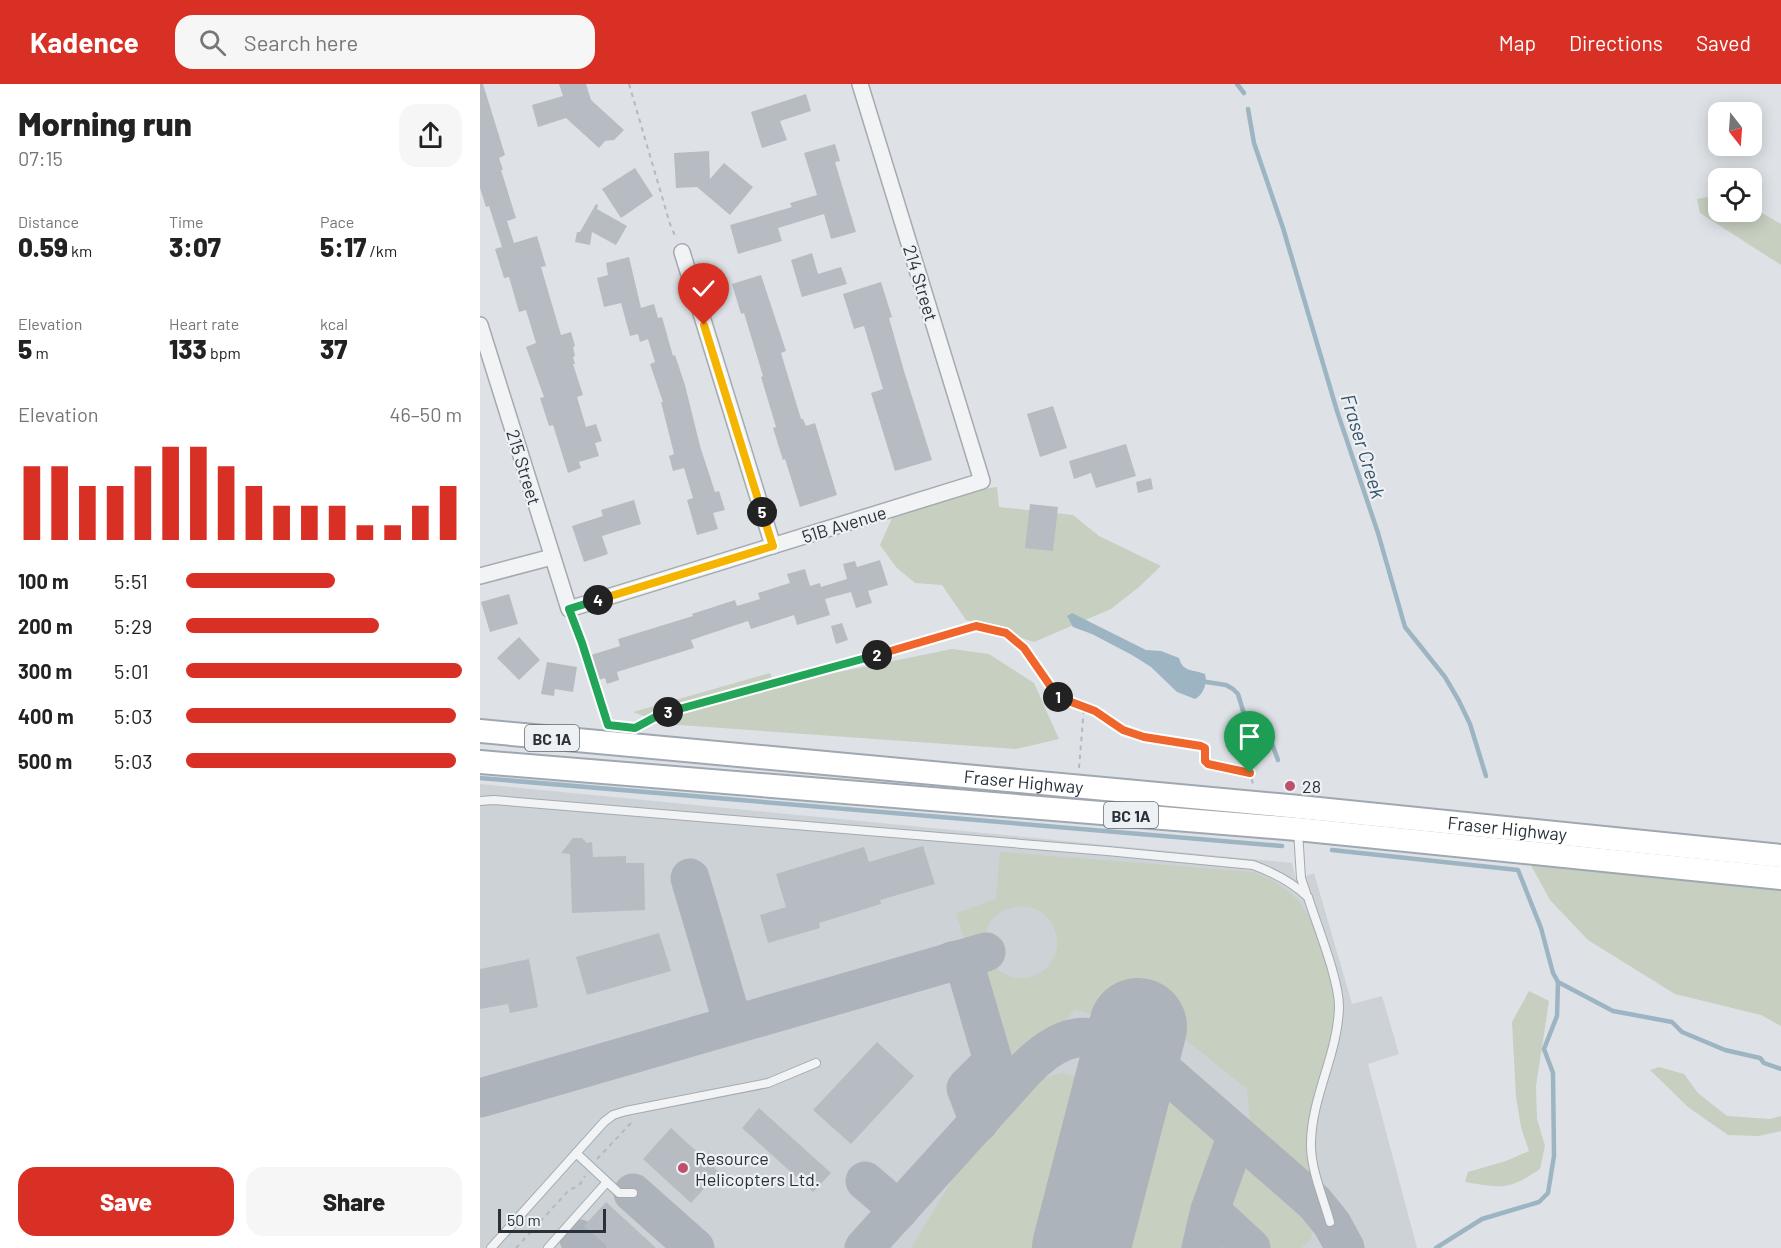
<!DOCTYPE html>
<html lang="en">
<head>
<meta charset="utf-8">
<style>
	body { margin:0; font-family:Barlow,sans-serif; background:#f6f6f6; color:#222; height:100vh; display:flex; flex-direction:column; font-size:22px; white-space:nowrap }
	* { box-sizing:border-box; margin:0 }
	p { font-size:20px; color:#767676 }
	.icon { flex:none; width:33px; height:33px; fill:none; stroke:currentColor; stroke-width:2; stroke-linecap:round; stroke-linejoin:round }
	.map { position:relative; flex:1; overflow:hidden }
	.side { display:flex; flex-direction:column; background:#fff; width:480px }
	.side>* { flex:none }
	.needle { width:39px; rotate:163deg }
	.buttons { position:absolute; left:1228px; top:18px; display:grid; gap:12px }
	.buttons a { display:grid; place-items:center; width:54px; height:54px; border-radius:12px; background:#fff; box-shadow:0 3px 15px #0003; font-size:30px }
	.scale { position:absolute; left:18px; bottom:15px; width:108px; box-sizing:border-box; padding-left:6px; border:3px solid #29323b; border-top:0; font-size:16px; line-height:21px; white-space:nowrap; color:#29323b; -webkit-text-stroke:4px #eef1f4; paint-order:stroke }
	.pin { position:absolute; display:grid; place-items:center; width:51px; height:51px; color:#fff; margin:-62px -26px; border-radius:50% 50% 50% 0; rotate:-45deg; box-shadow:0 0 6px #0007 }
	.pin .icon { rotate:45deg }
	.km { position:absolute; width:30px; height:30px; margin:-15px; border-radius:50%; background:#222; color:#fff; font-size:16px; line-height:30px; text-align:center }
	.round { display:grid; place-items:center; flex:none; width:63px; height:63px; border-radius:18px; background:#f6f6f6 }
	.head { display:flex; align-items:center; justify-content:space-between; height:102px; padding:0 18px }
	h1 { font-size:33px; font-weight:800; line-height:45px }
	.metrics { display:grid; grid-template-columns:repeat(3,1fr); gap:9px; height:102px; padding:6px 18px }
	.metrics div { display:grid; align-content:center }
	.metrics b { font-size:26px; font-weight:800 }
	.metrics small { font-size:16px; font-weight:400 }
	.metrics p { font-size:16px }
	.chart { height:168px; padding:12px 18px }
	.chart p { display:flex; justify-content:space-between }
	.chart svg { width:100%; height:108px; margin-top:6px; stroke:#d93025; stroke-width:6 }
	.action { display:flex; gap:12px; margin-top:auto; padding:12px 18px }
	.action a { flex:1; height:69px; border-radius:18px; background:#d93025; color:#fff; font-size:24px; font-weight:800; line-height:69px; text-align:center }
	.action a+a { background:#f6f6f6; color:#222 }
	ul { padding:0 18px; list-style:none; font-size:20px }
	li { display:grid; grid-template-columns:96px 72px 1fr; align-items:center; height:45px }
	li i { height:15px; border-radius:8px; background:#d93025 }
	header { display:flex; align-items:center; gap:36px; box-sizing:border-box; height:84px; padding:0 30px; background:#d93025; color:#fff }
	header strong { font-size:28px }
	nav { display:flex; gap:33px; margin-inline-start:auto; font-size:21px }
	.search { width:420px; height:54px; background:#f6f6f6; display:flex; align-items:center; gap:15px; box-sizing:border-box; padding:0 21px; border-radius:18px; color:#767676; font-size:22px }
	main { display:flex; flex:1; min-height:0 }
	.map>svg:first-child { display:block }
	.built { fill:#cdd2d7 }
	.green { fill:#c6cfc0 }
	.water { fill:#9db4c2 }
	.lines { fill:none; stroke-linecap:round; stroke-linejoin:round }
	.stream { stroke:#9db4c2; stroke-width:4.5 }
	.taxiway { stroke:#acb3ba; stroke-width:39 }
	.runway { stroke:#acb3ba; stroke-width:98 }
	.building { fill:#b6bcc2 }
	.service-casing { stroke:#a4aaaf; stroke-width:10 }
	.minor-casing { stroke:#a4aaaf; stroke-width:18 }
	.primary-casing { stroke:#9fa8b0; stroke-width:26 }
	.path { stroke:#b5b9bd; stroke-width:2; stroke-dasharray:4.5 4.5; stroke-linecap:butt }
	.service { stroke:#f1f3f5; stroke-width:8 }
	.minor { stroke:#f1f3f5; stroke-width:15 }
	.primary { stroke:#fff; stroke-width:22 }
	.split-1-casing { stroke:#fff; stroke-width:12 }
	.split-2-casing { stroke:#fff; stroke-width:12 }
	.split-3-casing { stroke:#fff; stroke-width:12 }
	.split-4-casing { stroke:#fff; stroke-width:12 }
	.split-5-casing { stroke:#fff; stroke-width:12 }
	.split-6-casing { stroke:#fff; stroke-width:12 }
	.split-1 { stroke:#f0652b; stroke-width:8 }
	.split-2 { stroke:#f0652b; stroke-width:8 }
	.split-3 { stroke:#22a559; stroke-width:8 }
	.split-4 { stroke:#22a559; stroke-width:8 }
	.split-5 { stroke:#f5b400; stroke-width:8 }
	.split-6 { stroke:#f5b400; stroke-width:8 }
	.poi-dot { fill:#be506e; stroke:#eef1f4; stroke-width:2 }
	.labels { text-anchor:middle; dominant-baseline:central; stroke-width:4.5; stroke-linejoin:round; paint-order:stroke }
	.shield { fill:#eef1f4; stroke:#646b72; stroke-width:1.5 }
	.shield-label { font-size:16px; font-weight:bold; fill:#29323b }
	.street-label { font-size:18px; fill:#29323b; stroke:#eef1f4 }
	.poi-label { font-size:18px; fill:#29323b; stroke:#eef1f4; text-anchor:start }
	.water-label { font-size:20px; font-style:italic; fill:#38546a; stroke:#eef1f4 }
</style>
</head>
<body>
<header>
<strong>Kadence</strong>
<div class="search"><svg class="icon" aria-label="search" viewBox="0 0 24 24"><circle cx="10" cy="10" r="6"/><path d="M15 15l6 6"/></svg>Search here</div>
<nav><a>Map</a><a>Directions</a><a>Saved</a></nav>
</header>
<main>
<section class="side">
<div class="head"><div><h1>Morning run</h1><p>07:15</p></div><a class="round"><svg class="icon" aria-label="share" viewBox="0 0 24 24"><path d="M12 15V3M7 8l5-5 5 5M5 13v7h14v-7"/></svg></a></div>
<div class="metrics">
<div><p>Distance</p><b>0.59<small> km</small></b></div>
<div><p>Time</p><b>3:07</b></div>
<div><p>Pace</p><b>5:17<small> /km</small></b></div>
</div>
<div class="metrics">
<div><p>Elevation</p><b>5<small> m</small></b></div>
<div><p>Heart rate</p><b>133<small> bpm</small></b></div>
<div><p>kcal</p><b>37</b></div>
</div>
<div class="chart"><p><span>Elevation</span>46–50 m</p>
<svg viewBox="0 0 160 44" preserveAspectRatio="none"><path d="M5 44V14M15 44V14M25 44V22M35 44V22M45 44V14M55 44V6M65 44V6M75 44V14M85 44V22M95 44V30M105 44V30M115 44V30M125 44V38M135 44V38M145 44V30M155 44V22"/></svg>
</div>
<ul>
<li><b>100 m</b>5:51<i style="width:54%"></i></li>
<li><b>200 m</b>5:29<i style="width:70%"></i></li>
<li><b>300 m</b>5:01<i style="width:100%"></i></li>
<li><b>400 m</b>5:03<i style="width:98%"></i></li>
<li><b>500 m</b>5:03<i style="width:98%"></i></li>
</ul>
<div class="action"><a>Save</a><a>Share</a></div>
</section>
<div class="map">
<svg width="1301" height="1164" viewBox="0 0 1301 1164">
	<rect width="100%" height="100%" fill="#dee2e6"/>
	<!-- built -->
	<path class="built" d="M0,700L812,779L816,796L834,789L872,920L902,912L919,970L888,980L937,1164H0Z"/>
	<!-- green -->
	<g class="green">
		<path d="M1239,111V128H1272V123L1301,140V181L1220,129L1217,115Z"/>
		<path d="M517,403L519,423L593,431L619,452L681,482L659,503L631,525L554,558L486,536L462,501L435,499L416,483L400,461L412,434L502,405Z"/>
		<path d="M472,565L509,570L554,599L579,655L536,665L185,640L153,628L290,589L296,605L349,590Z"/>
		<path d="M520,768L773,788C821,806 833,832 846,878C852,897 857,916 855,936C854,949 848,963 845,976C838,1005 826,1041 827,1070C828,1082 833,1094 836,1106L771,1052L767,1005L701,952L595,926L535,987L523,981L496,882L509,876C522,895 547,901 565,885C573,878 578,867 577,857C574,808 501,813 505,861L488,867L476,829L516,815Z"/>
		<path d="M1047,774L1301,795V942L1281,931L1195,910L1108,856L1070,816Z"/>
		<path d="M1049,907L1069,917L1056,1002L1057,1035L1065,1062L1060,1085C1027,1107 1023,1104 985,1098L988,1088L1026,1077L1049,1067L1041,1043L1036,1013L1032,938Z"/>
		<path d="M1179,983L1204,990L1218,1009L1247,1032L1290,1035L1301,1032V1047L1279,1052L1248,1051L1208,1023L1170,986Z"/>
		<path d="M582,989L604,994L615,1014L576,1164H431L487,1072L554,997Z"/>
		<path d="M685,1013C708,1019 724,1035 741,1050L744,1056L715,1164H627L662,1028Z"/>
		<path d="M765,1066L836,1133L831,1155L821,1164H790L746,1124L758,1070Z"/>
	</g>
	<!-- water -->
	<path class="water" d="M592,529L666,566L681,567L699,574C703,589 713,585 725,590C728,599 723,611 715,615L697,608L671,583L652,571L612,550L593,543L587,532Z"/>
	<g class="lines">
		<!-- stream -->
		<g class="stream">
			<path d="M757,0L764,9"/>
			<path d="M768,25L774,59L803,144L857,327L898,449L925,543L965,593L979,617L990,640L1006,692"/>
			<path d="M720,597L746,601L753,605L758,610L767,640L791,657L798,676"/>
			<path d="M0,694L802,762"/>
			<path d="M852,766L1038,786L1061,844L1073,889L1078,898L1133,927L1192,938L1202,948L1245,966L1280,974L1284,979L1301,985"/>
			<path d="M956,1164L1002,1135L1059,1118L1068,1109L1074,1072L1073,989L1064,965L1077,932L1078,898"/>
		</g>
		<!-- taxiway -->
		<g class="taxiway">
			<path d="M210,794L253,940"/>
			<path d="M472,877L478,876L484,878L513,977L486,1004L499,1038"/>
			<path d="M643,1004C656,985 663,980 686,989L835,1119L852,1140L865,1164"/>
			<path d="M0,1014L506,868"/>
			<path d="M385,1097L419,1126"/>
			<path d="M153,1109L215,1164"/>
			<path d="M730,1126L771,1164"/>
			<path d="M99,1155L108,1164"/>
			<path d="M384,1164L546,985C566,964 600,940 628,962C634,967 640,973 641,981C643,988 642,996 643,1004"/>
			<path d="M721,1164L730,1126L757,1051"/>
		</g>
		<!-- runway -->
		<path class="runway" d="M601,1164L658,943"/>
	</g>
	<!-- building -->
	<g class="building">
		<path d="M0,0H3L25,71L19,74L23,86H21L36,134L27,137L34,159L57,152L66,182L61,183L81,251L91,248L95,262L93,263L95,272L93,273L95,280H93L103,311L97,313L106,343L116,340L122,357L115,359L119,372L99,378L101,384L88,389L73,341L69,342L60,314L64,313L46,263L56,259L46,226L39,228L29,193L24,194L15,165L22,163L9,122L6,123L0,104Z"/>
		<path d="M79,0H106L111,16L144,46L134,56L125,57L119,64L86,34L58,43L52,21L83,12Z"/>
		<path d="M326,10L331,27L300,37L307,56L282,64L271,28Z"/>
		<path d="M355,60L360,77L355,78L376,148L351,155L344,130L298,144L302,157L258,170L250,141L312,123L310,119L337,111L324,69Z"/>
		<path d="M229,67L230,95L244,79L273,103L250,131L217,103L196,104L194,69Z"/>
		<path d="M155,84L173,112L141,134L122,105Z"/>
		<path d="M116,120L118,121L117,125L147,142L136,161L112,148L110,161L95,158L97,148H100Z"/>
		<path d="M332,169L338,190L361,183L367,200L322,213L311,176Z"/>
		<path d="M149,173L161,224L174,220L178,234L182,233L193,272L195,271L205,301L220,362L235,408L239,407L245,426L233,429L238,445L217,451L207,416L213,414L204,384L193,387L189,372L194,370L181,318H183L170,280L175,278L168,255L160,258L158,250L150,252L141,219L124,223L117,194L128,191L126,179Z"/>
		<path d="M281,191L306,267L301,269L321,335H323L326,342L335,339L357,411L320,423L305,375L303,376L293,344L296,343L281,293L283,292L264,229L261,230L252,200Z"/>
		<path d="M401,198L412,233L409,234L424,287L452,376L415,387L391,309L403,305L384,242L374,245L363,210Z"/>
		<path d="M573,322L587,364L560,373L547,330Z"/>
		<path d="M646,360L656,392L616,404L611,389L594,395L589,377Z"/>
		<path d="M671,394L673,405L658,409L656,398Z"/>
		<path d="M154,416L161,440L122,452L128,470L104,478L92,442L123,432L121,426Z"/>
		<path d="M550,420L578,423L573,467L545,464Z"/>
		<path d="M400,476L408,501L388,507L392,519L376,524L371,508L345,515L350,531L317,541L314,531L271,545L268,537L211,556L214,564L137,588L139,596L127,600L125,594L115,597L108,572L140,562L138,555L213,532L212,530L255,516L257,522L280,515L278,509L310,499L307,490L325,485L330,502L340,499L341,503L367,495L363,480L375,477L377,483Z"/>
		<path d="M29,510L38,540L10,548L1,518Z"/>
		<path d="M362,539L368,556L356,560L351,542Z"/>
		<path d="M39,553L60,576L39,596L17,574Z"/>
		<path d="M67,578L97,583L93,608L75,605L74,612L61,610Z"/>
		<path d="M93,754H102L107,759L112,758L113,773L146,772V779H164L165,826L92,829L90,770L81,769Z"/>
		<path d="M443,762L455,800L400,816L401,820L339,839L340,844L288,859L280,831L306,823L296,790L384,763L389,778Z"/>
		<path d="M179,849L191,887L107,911L96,873Z"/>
		<path d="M49,875L58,923L30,929L28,920L0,925V885Z"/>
		<path d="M397,958L434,992L371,1060L333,1026Z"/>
		<path d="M279,1024L351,1089L333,1108L262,1044Z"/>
		<path d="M191,1044L239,1088L211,1119L163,1075Z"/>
		<path d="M126,1118L176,1164H129L104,1142Z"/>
	</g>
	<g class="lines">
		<!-- service casing -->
		<g class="service-casing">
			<g id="service">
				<path d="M0,717L14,716L627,767L773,781C792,788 813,799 828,813C837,842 859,895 859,923C858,969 832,1012 831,1058C830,1084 843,1113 850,1138"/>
				<path d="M818,747L821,794L826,809"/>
				<path d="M96,1069L139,1109H153"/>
				<path d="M11,1164L124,1038L133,1031L146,1027L288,999L336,979"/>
				<path d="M68,1164L127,1098"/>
			</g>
		</g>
		<!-- minor casing -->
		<g class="minor-casing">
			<g id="minor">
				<path d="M202,168L293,462"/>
				<path d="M0,241L89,525L502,397L380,0"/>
				<path d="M0,492L72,473"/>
			</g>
		</g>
		<!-- primary casing -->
		<g class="primary-casing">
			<g id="primary">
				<path id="s1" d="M0,647L819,723L1301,772"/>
				<path d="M0,678L817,745L1301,794"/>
			</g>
		</g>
		<!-- path -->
		<g class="path">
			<path d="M149,0L190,140L196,154"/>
			<path d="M94,539L129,641"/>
			<path d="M157,643L179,631L497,542L526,549L544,564L579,614L615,627L643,646L664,653L721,662L725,664V677L727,680L770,689L773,700"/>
			<path d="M599,684L604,624"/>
			<path d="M117,1075L152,1038"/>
			<path d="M36,1164L90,1105C98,1104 101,1099 105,1092"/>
		</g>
		<!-- service -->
		<use href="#service" class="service"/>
		<!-- minor -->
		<use href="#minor" class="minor"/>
		<!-- primary -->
		<use href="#primary" class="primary"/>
	</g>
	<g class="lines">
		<!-- split-1 casing -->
		<g class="split-1-casing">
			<path id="split-1" d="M578,613L615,627L643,646L664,653L721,662L725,664V677L728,680L770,689"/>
		</g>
		<!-- split-2 casing -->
		<g class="split-2-casing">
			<path id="split-2" d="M397,571L496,542L526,549L544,564L578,613"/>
		</g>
		<!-- split-3 casing -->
		<g class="split-3-casing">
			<path id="split-3" d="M188,628L397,571"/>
		</g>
		<!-- split-4 casing -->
		<g class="split-4-casing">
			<path id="split-4" d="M118,516L89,525L102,559L128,641L155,644L179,631L188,628"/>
		</g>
		<!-- split-5 casing -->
		<g class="split-5-casing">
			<path id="split-5" d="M118,516L293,462L282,428"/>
		</g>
		<!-- split-6 casing -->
		<g class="split-6-casing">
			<path id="split-6" d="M224,241L282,428"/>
		</g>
		<!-- split-1 -->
		<use href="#split-1" class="split-1"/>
		<!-- split-2 -->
		<use href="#split-2" class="split-2"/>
		<!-- split-3 -->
		<use href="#split-3" class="split-3"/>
		<!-- split-4 -->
		<use href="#split-4" class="split-4"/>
		<!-- split-5 -->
		<use href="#split-5" class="split-5"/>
		<!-- split-6 -->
		<use href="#split-6" class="split-6"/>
	</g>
	<!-- markers -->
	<g class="poi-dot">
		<circle cx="810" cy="702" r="6"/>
		<circle cx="203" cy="1084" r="6"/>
	</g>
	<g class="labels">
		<!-- shield labels -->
		<g class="shield">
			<rect x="45" y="641" width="54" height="26" rx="4.5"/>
			<rect x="624" y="718" width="54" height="26" rx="4.5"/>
		</g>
		<g class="shield-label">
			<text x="72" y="654">BC 1A</text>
			<text x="651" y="731">BC 1A</text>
		</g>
		<!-- street labels -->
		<g class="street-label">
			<text transform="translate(441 199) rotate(73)">214 Street</text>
			<text transform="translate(44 383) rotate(73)">215 Street</text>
			<text transform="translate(364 440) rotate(-17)">51B Avenue</text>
			<text stroke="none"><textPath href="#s1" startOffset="546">Fraser Highway</textPath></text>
			<text stroke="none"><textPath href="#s1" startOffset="1032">Fraser Highway</textPath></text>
		</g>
		<!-- poi labels -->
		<g class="poi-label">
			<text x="822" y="702">28</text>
			<text x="215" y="1074">Resource<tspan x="215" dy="21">Helicopters Ltd.</tspan></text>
		</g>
		<!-- water labels -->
		<g class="water-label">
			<text transform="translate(884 362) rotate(73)">Fraser Creek</text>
		</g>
	</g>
</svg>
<div class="buttons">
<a><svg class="needle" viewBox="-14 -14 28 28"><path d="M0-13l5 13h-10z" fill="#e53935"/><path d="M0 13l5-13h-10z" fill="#767676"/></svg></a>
<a><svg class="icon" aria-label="locate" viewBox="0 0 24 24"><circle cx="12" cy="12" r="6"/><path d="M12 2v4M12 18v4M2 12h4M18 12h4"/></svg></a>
</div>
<div class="scale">50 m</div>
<div class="pin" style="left:770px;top:689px;background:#1e9e55"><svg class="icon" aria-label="arrive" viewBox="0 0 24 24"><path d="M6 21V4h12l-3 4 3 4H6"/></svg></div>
<div class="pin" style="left:224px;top:241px;background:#d93025"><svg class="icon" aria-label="check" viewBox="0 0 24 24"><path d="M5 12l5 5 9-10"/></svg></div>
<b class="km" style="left:578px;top:613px">1</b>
<b class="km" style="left:397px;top:571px">2</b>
<b class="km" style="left:188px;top:628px">3</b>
<b class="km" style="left:118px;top:516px">4</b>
<b class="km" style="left:282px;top:428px">5</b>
</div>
</main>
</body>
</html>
